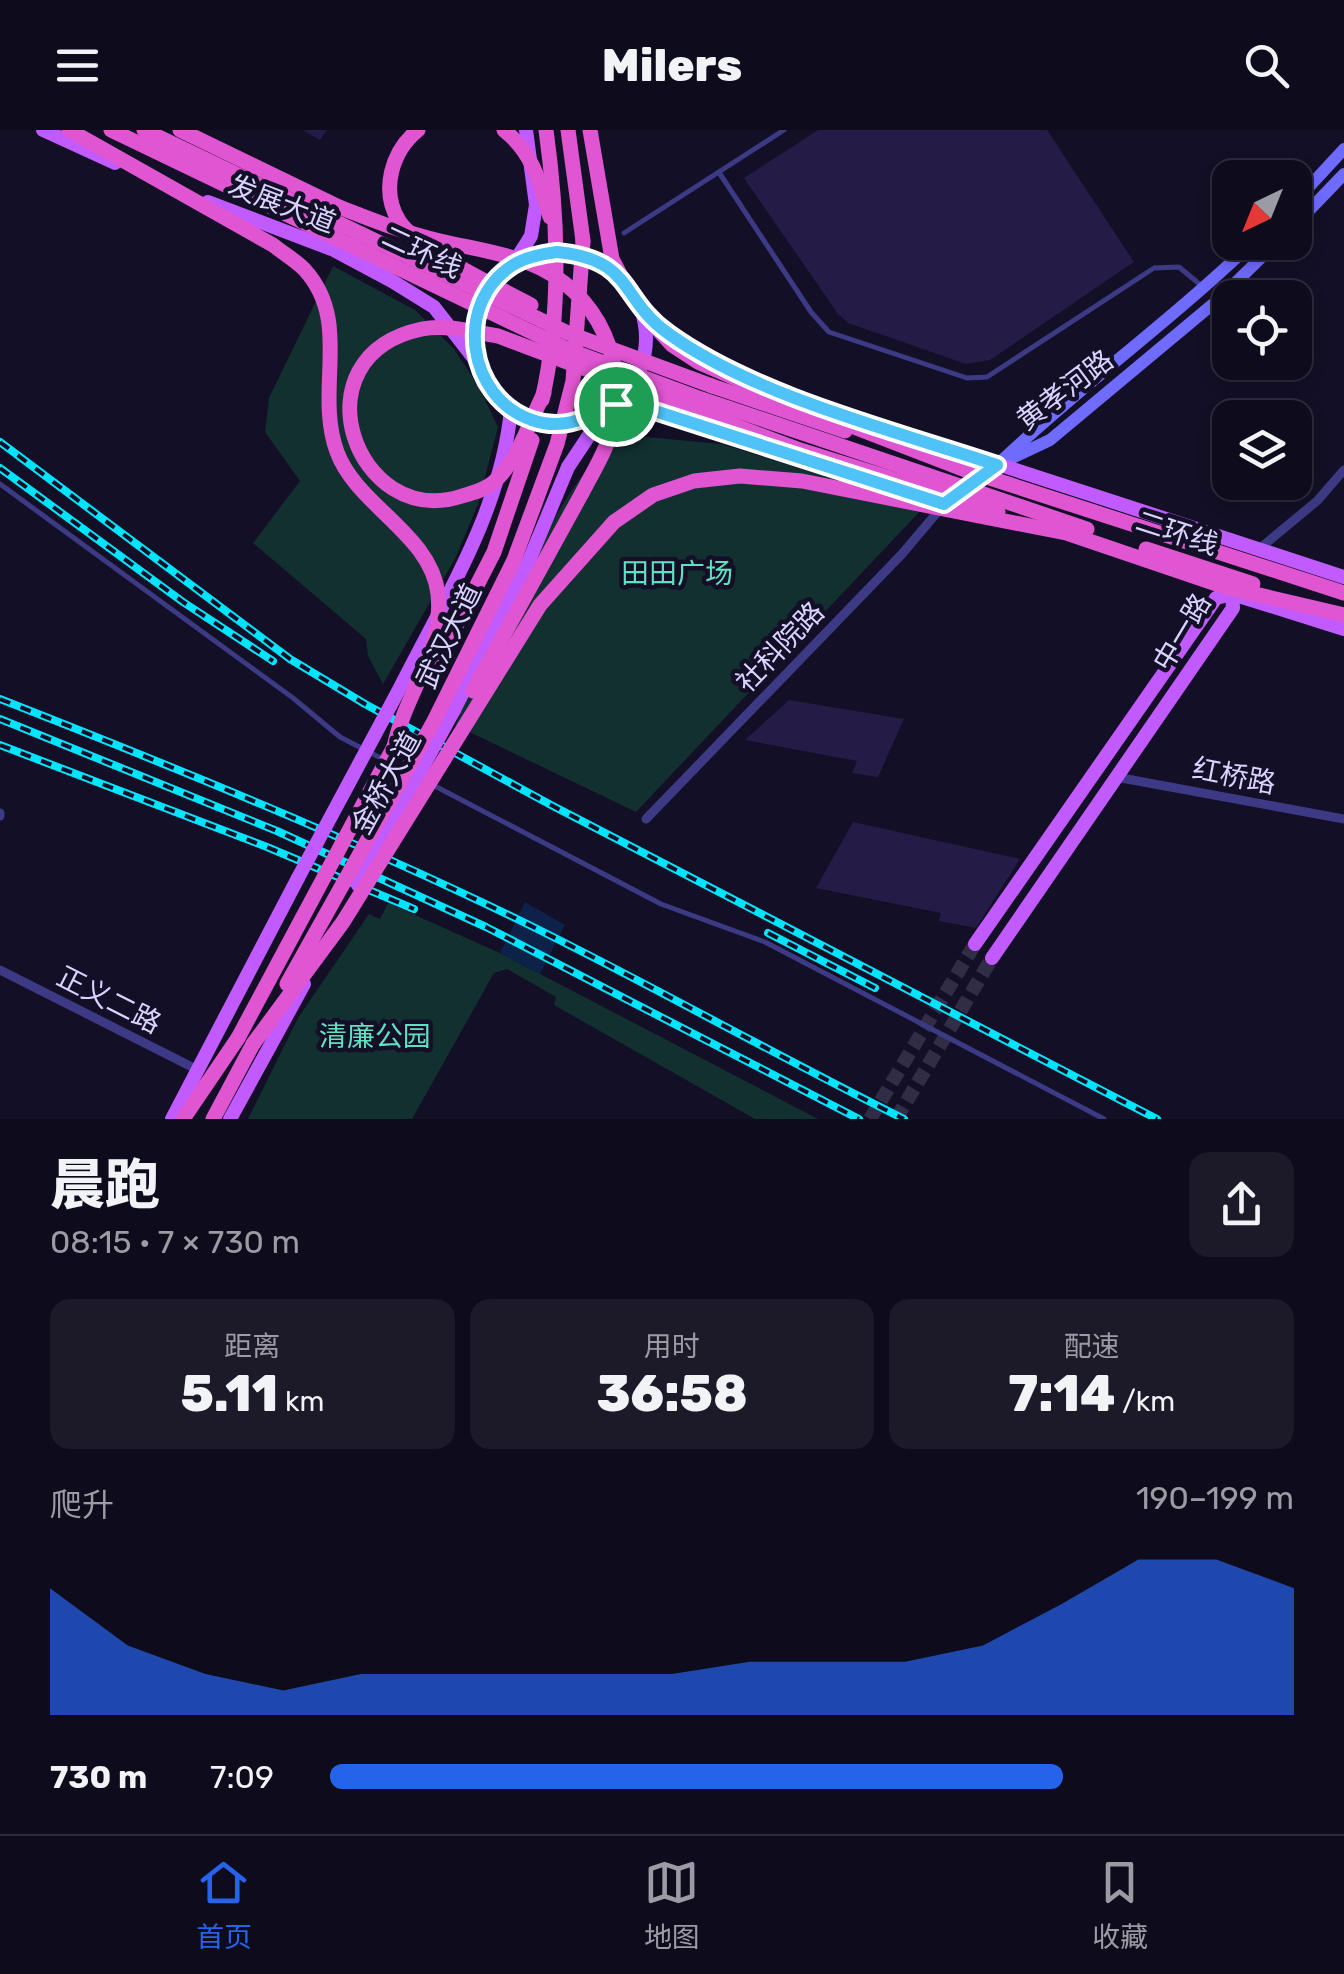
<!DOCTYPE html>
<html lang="zh">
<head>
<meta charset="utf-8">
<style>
	body { margin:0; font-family:Rubik,"Noto Sans SC",sans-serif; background:#1c1929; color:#f1f3f6; height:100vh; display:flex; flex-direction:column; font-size:38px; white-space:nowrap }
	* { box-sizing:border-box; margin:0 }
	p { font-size:32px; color:#9b9ba3 }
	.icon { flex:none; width:55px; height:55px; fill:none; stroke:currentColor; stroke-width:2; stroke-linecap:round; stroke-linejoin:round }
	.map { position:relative; height:989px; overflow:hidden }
	.panel { display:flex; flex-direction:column; background:#0e0b1c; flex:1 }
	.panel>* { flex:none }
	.needle { width:65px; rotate:223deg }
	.fabs { position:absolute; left:1212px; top:30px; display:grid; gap:20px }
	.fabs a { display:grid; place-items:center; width:100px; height:100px; border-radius:20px; background:#0e0b1c; box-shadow:0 5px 15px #0003,0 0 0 2px #2e2b3b; font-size:50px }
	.pin { position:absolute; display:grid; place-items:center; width:85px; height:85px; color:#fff; margin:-42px; border:5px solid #fff; border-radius:50%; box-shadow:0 2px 10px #0007 }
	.round { display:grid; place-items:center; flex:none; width:105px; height:105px; border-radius:20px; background:#1c1929 }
	.head { display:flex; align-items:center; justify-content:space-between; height:170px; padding:0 50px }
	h1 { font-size:55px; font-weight:800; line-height:75px }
	.stats { display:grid; grid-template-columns:repeat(3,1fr); gap:15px; height:170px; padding:10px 50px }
	.stats div { display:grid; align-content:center; border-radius:20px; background:#1c1929; text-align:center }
	.stats b { font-size:50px; font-weight:800 }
	.stats small { font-size:28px; font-weight:400 }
	.stats p { font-size:28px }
	.chart { height:280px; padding:20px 50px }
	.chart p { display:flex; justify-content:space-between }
	.chart svg { width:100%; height:180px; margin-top:10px; fill:#2563eb; opacity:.7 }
	ul { padding:0 50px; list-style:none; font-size:32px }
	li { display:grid; grid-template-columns:160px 120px 1fr; align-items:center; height:75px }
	li i { height:25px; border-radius:12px; background:#2563eb }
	header { display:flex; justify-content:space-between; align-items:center; height:130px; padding:0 50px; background:#0e0b1c; font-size:45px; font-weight:800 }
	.tab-bar { display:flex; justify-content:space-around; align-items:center; height:140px; border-top:2px solid #2e2b3b; background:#0e0b1c; font-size:28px; color:#9b9ba3 }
	.tab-bar a { display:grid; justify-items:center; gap:5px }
	.tab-bar .active { color:#2563eb }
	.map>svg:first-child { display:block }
	.green { fill:#12302f }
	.water { fill:#0c2248 }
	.building { fill:#241b47 }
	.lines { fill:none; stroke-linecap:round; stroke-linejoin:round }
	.primary-tunnel { stroke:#312d47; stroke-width:14; stroke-dasharray:14 7; stroke-linecap:butt }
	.service { stroke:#3d3a85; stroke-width:5 }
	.minor { stroke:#3d3a85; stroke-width:9 }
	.secondary { stroke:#6f6bff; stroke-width:12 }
	.primary { stroke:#c25bff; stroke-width:14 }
	.trunk { stroke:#e055d1; stroke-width:15 }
	.rail-casing { stroke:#00e5ff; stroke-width:8 }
	.rail { stroke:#130f26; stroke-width:4; stroke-dasharray:11; stroke-linecap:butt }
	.primary-bridge { stroke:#c25bff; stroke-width:14 }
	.trunk-bridge { stroke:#e055d1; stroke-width:15 }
	.route-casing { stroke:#fff; stroke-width:20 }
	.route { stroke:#4fc3f7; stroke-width:12 }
	.labels { text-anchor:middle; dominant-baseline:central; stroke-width:9; stroke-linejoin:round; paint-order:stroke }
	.street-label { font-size:28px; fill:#d9d4ff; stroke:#130f26 }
	.park-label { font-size:28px; fill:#5fe0c0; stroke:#130f26 }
</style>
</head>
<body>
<header><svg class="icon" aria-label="menu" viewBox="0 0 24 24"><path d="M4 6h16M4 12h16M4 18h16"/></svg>Milers<svg class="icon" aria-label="search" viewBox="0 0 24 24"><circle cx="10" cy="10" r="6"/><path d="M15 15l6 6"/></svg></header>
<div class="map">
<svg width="1344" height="989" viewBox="0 0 1344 989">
	<rect width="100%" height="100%" fill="#130f26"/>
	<!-- green -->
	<g class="green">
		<path d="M333,136L415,180L454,219L479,257L498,297L478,374L456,427L383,554L368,526L366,509L253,413L300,351L265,302L269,268Z"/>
		<path d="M636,306L721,314L924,377L636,682L455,595C484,535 558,352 608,319C616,314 627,310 636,306Z"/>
		<path d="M388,773L500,823L818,989H755L554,875L556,867L507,839L494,843L412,989H248L298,888L369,784L380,789Z"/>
	</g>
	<!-- water -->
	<path class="water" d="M525,772L565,795L540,844L500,823Z"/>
	<!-- building -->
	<g class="building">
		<path d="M302,0H327L320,10Z"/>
		<path d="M818,0H1047L1134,132L990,230L966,234L848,193L838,184L744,48Z"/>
		<path d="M789,570L904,589L878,647L852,643L857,631L745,610Z"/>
		<path d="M853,692L1020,729L976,798L939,791L941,783L816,758Z"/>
	</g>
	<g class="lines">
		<!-- primary-tunnel -->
		<g class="primary-tunnel">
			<path d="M870,989L975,814"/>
			<path d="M896,989L992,828"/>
		</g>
		<!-- service -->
		<g class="service">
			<path d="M720,44L811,182L829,202L967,248L987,247L1154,138L1179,137L1203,157"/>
			<path d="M624,103L784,0"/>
			<path d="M0,354L293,568L340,607L404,640"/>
			<path d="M431,654L661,774L765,812L1104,989"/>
		</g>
		<!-- minor -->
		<g class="minor">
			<path d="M1259,419L1317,371L1344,340"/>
			<path d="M1116,647L1344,689"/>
			<path d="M0,683V686"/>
			<path d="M646,689L902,424L940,379"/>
			<path d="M0,840L198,940"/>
		</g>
		<!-- secondary -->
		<g class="secondary">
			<path d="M1295,72L1344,19"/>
			<path d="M1295,95L1344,44"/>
			<path d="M1253,112C1171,191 1079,257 997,335L1050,310L1219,169L1277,112"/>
		</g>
		<!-- primary -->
		<g class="primary">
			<path d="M43,0L115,33"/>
			<path d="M208,72L334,120L392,151L434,177L476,231"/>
			<circle cx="560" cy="208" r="86"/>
			<path d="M514,133L531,106L536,75L526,0"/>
			<path d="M778,259L832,280L1344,447"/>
			<path d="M616,274L658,281L935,371"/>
			<path d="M1242,467L1344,499"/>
			<path d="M402,554C446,467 502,378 511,279"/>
			<path d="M454,580L528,433L568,337L604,283"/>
			<path d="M975,814L1216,468L1232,464"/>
			<path d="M992,828L1233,478L1232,464"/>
			<path d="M172,989L298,748"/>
			<path d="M230,989L304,854"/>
		</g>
		<!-- trunk -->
		<g class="trunk">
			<path d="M180,0L339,77"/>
			<path d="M568,0L583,111"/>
			<path d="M712,256L845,301"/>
			<path d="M433,541L494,422L532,310"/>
			<path d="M473,561L582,363"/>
			<path d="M183,989L238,908"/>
			<path d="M213,989L253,914"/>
		</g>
		<!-- rail casing -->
		<g class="rail-casing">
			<g id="rail">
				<path d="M0,312L290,529L365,574L551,675L1157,989"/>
				<path d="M0,338L183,472L273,531"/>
				<path d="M0,569C174,637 347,707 515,788C646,852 773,924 904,989"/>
				<path d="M0,589L277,701L486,797L859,989"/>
				<path d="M0,615L267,717L414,779"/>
				<path d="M768,803L875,858"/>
			</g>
		</g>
		<!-- rail -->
		<use href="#rail" class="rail"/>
		<!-- primary-bridge -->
		<g class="primary-bridge">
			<path d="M298,748L402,554"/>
			<path d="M358,755L454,580"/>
		</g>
		<!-- trunk-bridge -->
		<g class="trunk-bridge">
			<path d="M69,0L273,115C283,123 295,130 304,139C353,192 314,259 337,322C357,376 431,404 438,464C444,522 405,563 394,617"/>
			<path d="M111,0L569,220L696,267L1087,399"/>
			<path d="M144,0L568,203L712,256"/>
			<path d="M418,0C392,21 380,60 399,91C419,121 498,157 531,175"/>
			<path d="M504,0C533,23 540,53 550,87"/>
			<path d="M590,0L612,129L631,165L649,190L672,215L698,232L797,275L968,341L1344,463"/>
			<path d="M339,77C372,90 405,103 440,111C470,118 500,122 529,133C600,161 632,236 609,308C603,327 591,345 582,363"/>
			<path d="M544,263C530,291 519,328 496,350C488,359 473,363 462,366C356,401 293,226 422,199C446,194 473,202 498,206L800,320L998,382"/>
			<path d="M542,270C562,183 558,87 546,0"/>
			<path d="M1146,419L1253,454"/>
			<path d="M287,854L433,593L514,430L557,314L573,251L583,111"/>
			<path d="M238,908L397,611"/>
			<path d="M253,914L343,792L540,475L614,392L653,365L694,351L740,346L802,351L1066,403L1225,457L1344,485"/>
		</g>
	</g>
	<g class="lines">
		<!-- route casing -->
		<g class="route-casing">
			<path id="route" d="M557,122C635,130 618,168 669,204C755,266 895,301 997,335L944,374L658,282C646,279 624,272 613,276C586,288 563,301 532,290C467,268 453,173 513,135C526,127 541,124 557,122Z"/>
		</g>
		<!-- route -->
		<use href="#route" class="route"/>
	</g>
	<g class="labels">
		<!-- street labels -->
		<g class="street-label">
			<text transform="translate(282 74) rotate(21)">发展大道</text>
			<text transform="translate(422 122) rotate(25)">二环线</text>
			<text transform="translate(1065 260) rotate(-37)">黄孝河路</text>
			<text transform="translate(1177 403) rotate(18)">二环线</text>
			<text transform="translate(1182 502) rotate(-59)">中一路</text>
			<text transform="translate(449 506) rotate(-64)">武汉大道</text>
			<text transform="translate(780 517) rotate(-46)">社科院路</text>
			<text transform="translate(1234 646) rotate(11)">红桥路</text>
			<text transform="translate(386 653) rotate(-61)">金桥大道</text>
			<text transform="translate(109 870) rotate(27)">正义二路</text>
		</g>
		<!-- park labels -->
		<g class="park-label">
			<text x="677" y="443">田田广场</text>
			<text x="375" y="906">清廉公园</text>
		</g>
	</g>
</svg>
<div class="fabs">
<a><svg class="needle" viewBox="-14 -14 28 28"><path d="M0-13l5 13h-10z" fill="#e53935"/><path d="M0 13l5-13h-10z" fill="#9b9ba3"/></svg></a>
<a><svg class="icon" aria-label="locate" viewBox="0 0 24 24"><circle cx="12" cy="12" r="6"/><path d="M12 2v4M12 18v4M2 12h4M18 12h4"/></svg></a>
<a><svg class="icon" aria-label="layers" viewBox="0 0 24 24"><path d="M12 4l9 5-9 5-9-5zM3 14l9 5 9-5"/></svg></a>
</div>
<div class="pin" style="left:616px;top:274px;background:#1e9e55"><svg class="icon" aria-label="arrive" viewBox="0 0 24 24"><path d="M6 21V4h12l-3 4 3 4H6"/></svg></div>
</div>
<section class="panel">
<div class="head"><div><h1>晨跑</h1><p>08:15 · 7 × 730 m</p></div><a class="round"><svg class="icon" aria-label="share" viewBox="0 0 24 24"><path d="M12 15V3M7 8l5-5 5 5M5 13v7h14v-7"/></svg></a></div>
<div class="stats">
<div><p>距离</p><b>5.11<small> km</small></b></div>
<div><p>用时</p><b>36:58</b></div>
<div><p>配速</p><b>7:14<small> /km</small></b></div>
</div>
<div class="chart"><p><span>爬升</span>190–199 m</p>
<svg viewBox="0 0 160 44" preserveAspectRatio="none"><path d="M0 44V13L10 27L20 34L30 38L40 34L50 34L60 34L70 34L80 34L90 31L100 31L110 31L120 27L130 17L140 6L150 6L160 13V44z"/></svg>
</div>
<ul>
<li><b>730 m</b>7:09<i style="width:76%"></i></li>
</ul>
</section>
<nav class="tab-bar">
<a class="active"><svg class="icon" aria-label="home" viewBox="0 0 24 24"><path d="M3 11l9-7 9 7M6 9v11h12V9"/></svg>首页</a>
<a><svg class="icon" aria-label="map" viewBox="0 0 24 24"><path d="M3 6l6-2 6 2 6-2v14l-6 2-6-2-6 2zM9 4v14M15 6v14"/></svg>地图</a>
<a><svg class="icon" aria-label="saved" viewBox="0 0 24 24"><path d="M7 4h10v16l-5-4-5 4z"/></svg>收藏</a>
</nav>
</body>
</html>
